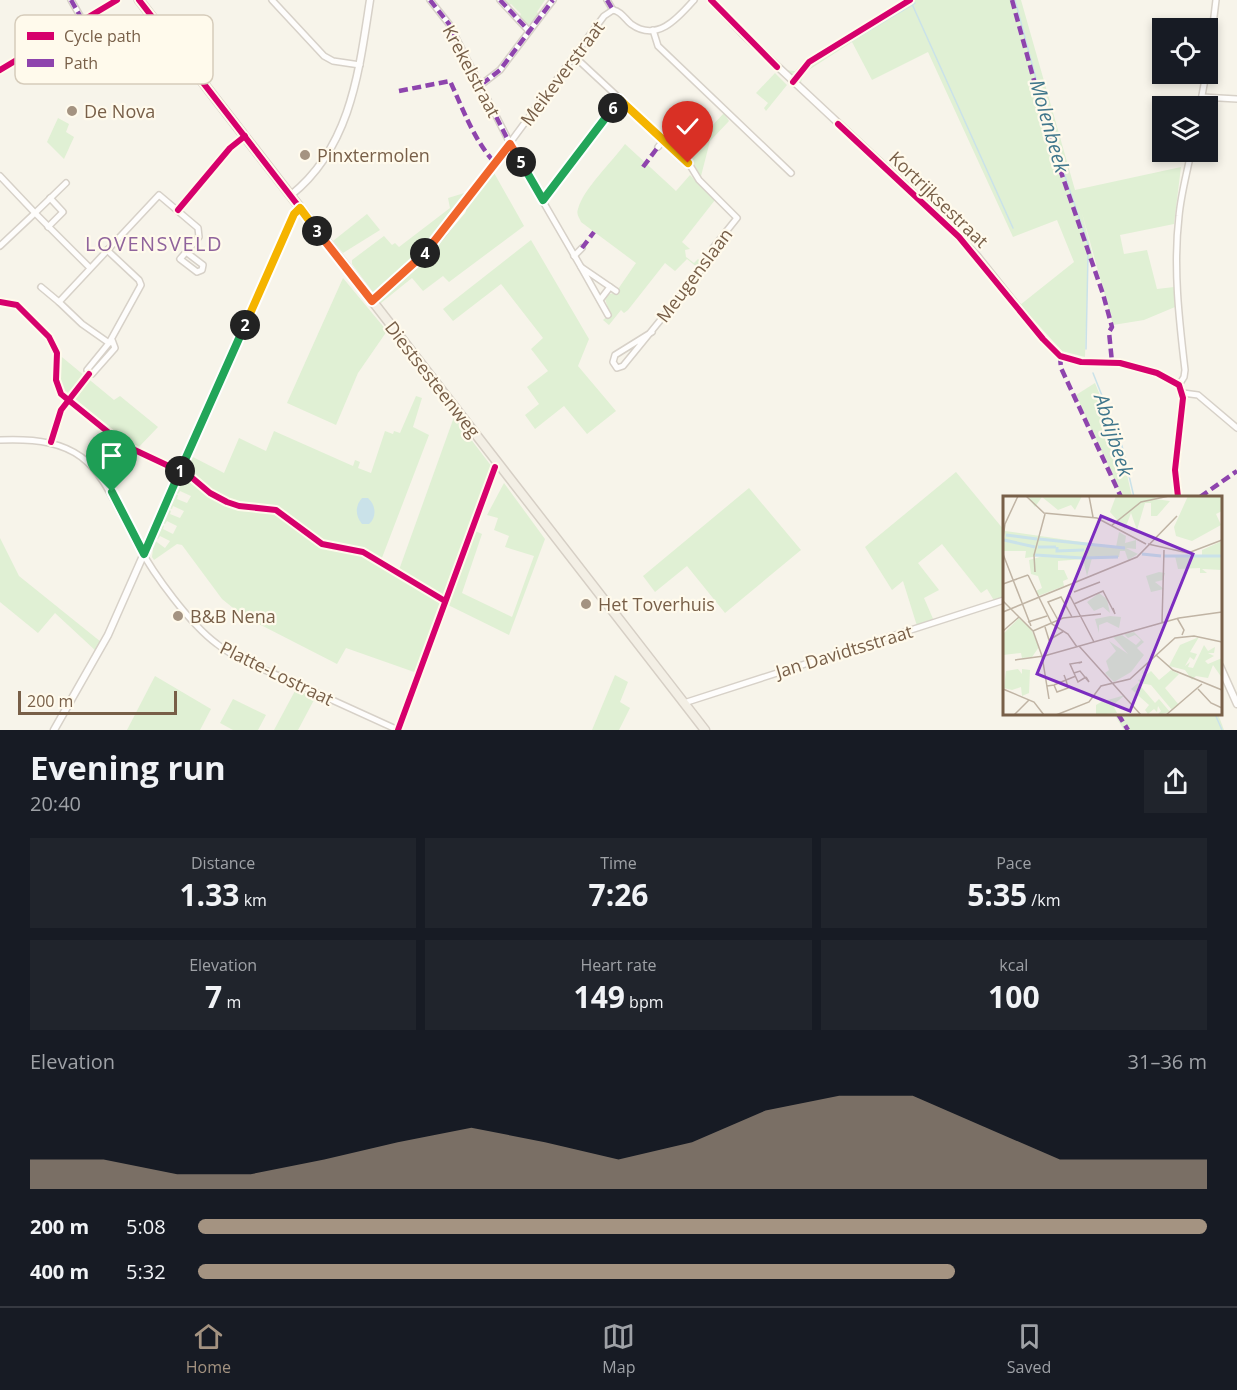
<!DOCTYPE html>
<html lang="en">
<head>
<meta charset="utf-8">
<style>
	body { margin:0; font-family:"Open Sans",sans-serif; background:#20242c; color:#f1f3f6; height:100vh; display:flex; flex-direction:column; font-size:22px; white-space:nowrap }
	* { box-sizing:border-box; margin:0 }
	p { font-size:20px; color:#9ea1a6 }
	.icon { flex:none; width:33px; height:33px; fill:none; stroke:currentColor; stroke-width:2; stroke-linecap:round; stroke-linejoin:round }
	.map { position:relative; height:730px; overflow:hidden }
	.drawer { display:flex; flex-direction:column; background:#171b24; flex:1 }
	.drawer>* { flex:none }
	.tools { position:absolute; left:1152px; top:18px; display:grid; gap:12px }
	.tools a { display:grid; place-items:center; width:66px; height:66px; border-radius:0px; background:#171b24; box-shadow:0 3px 9px #0003; font-size:30px }
	.scale { position:absolute; left:18px; bottom:15px; width:159px; box-sizing:border-box; padding-left:6px; border:3px solid #785f48; border-top:0; font-size:16px; line-height:21px; white-space:nowrap; color:#785f48; -webkit-text-stroke:4px #fffaec; paint-order:stroke }
	.pin { position:absolute; display:grid; place-items:center; width:51px; height:51px; color:#fff; margin:-62px -26px; border-radius:50% 50% 50% 0; rotate:-45deg; box-shadow:0 0 6px #0007 }
	.pin .icon { rotate:45deg }
	.km { position:absolute; width:30px; height:30px; margin:-15px; border-radius:50%; background:#222; color:#fff; font-size:16px; line-height:30px; text-align:center }
	.round { display:grid; place-items:center; flex:none; width:63px; height:63px; border-radius:0px; background:#20242c }
	.headline { display:flex; align-items:center; justify-content:space-between; height:102px; padding:0 30px }
	h1 { font-size:33px; font-weight:700; line-height:45px }
	.stats { display:grid; grid-template-columns:repeat(3,1fr); gap:9px; height:102px; padding:6px 30px }
	.stats div { display:grid; align-content:center; border-radius:0px; background:#20242c; text-align:center }
	.stats b { font-size:30px; font-weight:700 }
	.stats small { font-size:16px; font-weight:400 }
	.stats p { font-size:16px }
	.chart { height:168px; padding:12px 30px }
	.chart p { display:flex; justify-content:space-between }
	.chart svg { width:100%; height:108px; margin-top:6px; fill:#a49381; opacity:.7 }
	ul { padding:0 30px; list-style:none; font-size:20px }
	li { display:grid; grid-template-columns:96px 72px 1fr; align-items:center; height:45px }
	li i { height:15px; border-radius:8px; background:#a49381 }
	.tabs { display:flex; justify-content:space-around; align-items:center; height:84px; border-top:2px solid #363941; background:#171b24; font-size:16px; color:#9ea1a6 }
	.tabs a { display:grid; justify-items:center; gap:3px }
	.tabs .selected { color:#a49381 }
	.map>svg:first-child { display:block }
	.green { fill:#e0f0d4 }
	.water { fill:#cae2e9 }
	.lines { fill:none; stroke-linecap:round; stroke-linejoin:round }
	.stream { stroke:#cae2e9; stroke-width:1.5 }
	.minor-casing { stroke:#d7d1c8; stroke-width:8 }
	.tertiary-casing { stroke:#d7d1c8; stroke-width:9 }
	.primary-casing { stroke:#d6cfc5; stroke-width:11 }
	.minor { stroke:#fefdfc; stroke-width:5 }
	.tertiary { stroke:#fefdfc; stroke-width:6 }
	.primary { stroke:#f3efe5; stroke-width:8 }
	.quiet { stroke:#8e44ad; stroke-width:4.5; stroke-dasharray:9 4.5; stroke-linecap:butt }
	.cycleway-casing { stroke:#fffaec; stroke-width:10 }
	.cycleway { stroke:#d6006c; stroke-width:6 }
	.split-1-casing { stroke:#fff; stroke-width:12 }
	.split-2-casing { stroke:#fff; stroke-width:12 }
	.split-3-casing { stroke:#fff; stroke-width:12 }
	.split-4-casing { stroke:#fff; stroke-width:12 }
	.split-5-casing { stroke:#fff; stroke-width:12 }
	.split-6-casing { stroke:#fff; stroke-width:12 }
	.split-7-casing { stroke:#fff; stroke-width:12 }
	.split-1 { stroke:#22a559; stroke-width:8 }
	.split-2 { stroke:#22a559; stroke-width:8 }
	.split-3 { stroke:#f5b400; stroke-width:8 }
	.split-4 { stroke:#f0652b; stroke-width:8 }
	.split-5 { stroke:#f0652b; stroke-width:8 }
	.split-6 { stroke:#22a559; stroke-width:8 }
	.split-7 { stroke:#f5b400; stroke-width:8 }
	.poi-dot { fill:#a49381; stroke:#fffaec; stroke-width:2 }
	.labels { text-anchor:middle; dominant-baseline:central; stroke-width:4.5; stroke-linejoin:round; paint-order:stroke }
	.street-label { font-size:18px; fill:#785f48; stroke:#fffaec }
	.poi-label { font-size:18px; fill:#785f48; stroke:#fffaec; text-anchor:start }
	.water-label { font-size:20px; font-style:italic; fill:#40778c; stroke:#fffaec }
	.neighbourhood-label { font-size:20px; letter-spacing:1.5px; fill:#8f639c; stroke:#fffaec }
	.inset-river { fill:none; stroke:#cae2e9; stroke-width:3 }
	.inset-road { fill:none; stroke:#c0b4a4; stroke-width:1.5 }
	.view { fill:#7b2cbf; fill-opacity:0.15; stroke:#7b2cbf; stroke-width:3 }
	.inset-edge { fill:none; stroke:#785f48; stroke-width:3 }
	.key { fill:#fffaec; stroke:#d6ccbb; stroke-width:1.5 }
	.key-label { font-size:16px; fill:#785f48 }
</style>
</head>
<body>
<div class="map">
<svg width="1237" height="730" viewBox="0 0 1237 730">
	<rect width="100%" height="100%" fill="#f7f4ea"/>
	<!-- green -->
	<g class="green">
		<path d="M503,0H545L537,12L540,15L528,25L519,17L521,14L511,4L508,6Z"/>
		<path d="M904,0H1021L1075,190L1181,167L1174,224L1120,235L1124,254L1147,250L1157,289L1174,287L1175,307L1144,320L1113,325L1082,213L1093,257L1088,262L1085,357L1062,351L1020,305L1074,262L1057,220L1013,237L928,52L872,80L852,42L804,73L801,82L786,70L795,71L806,59Z"/>
		<path d="M775,73L787,85L766,111L764,108L768,103L756,93Z"/>
		<path d="M724,113L729,121L710,141L701,176L685,155Z"/>
		<path d="M58,118L69,124L66,132L74,137L64,159L47,142Z"/>
		<path d="M625,144L676,191L690,175L715,200L682,242L690,249L685,250L686,257L694,263L698,259L702,263L698,268L687,259L675,271L665,263L628,310L624,313L621,310L609,325L603,320L610,314L605,299L607,295L616,292L636,263L581,222C579,217 576,214 578,209C583,189 613,161 625,144Z"/>
		<path d="M493,171L524,226L449,282L443,276L423,291L412,278L381,303L352,264V260L384,236L392,245L395,243L399,247L450,208L448,198L471,191Z"/>
		<path d="M367,214L380,230L343,253L333,241Z"/>
		<path d="M531,240L589,339L578,366L616,411L587,434L564,406L535,429L525,415L539,404L527,387L548,371L531,349L543,338L501,284L453,321L443,309Z"/>
		<path d="M343,278L387,331L358,373L336,425L287,403Z"/>
		<path d="M57,353L114,400L120,396L158,427L136,450L125,445L61,393L58,380Z"/>
		<path d="M1095,383L1121,448L1132,497H1122L1076,395Z"/>
		<path d="M416,396L422,398L413,427L429,435L380,563L443,602L417,673L346,648L337,664L243,616L222,599L182,545L177,544L154,560L152,557L154,540L165,548L170,541L160,536L158,539L155,538L161,524L164,526L163,529L173,534L177,526L167,521L165,524L162,523L168,509L171,511L170,514L180,518L184,511L173,506L172,509L169,508L175,494L178,495L177,499L187,503L191,496L180,491L178,494L175,492L191,456L224,473L239,438L266,451L274,431L353,466L355,460L360,462L358,468L371,473L385,431L393,434L394,431L400,433Z"/>
		<path d="M454,417L492,467L444,597L399,570Z"/>
		<path d="M956,472L1004,530V598L995,602L987,589L981,593L942,544L918,563L939,590L924,598L934,621L917,626L903,581L892,590L865,547Z"/>
		<path d="M504,483L545,539L509,635L446,604L473,530L482,534L462,593L512,617L534,556L505,547L509,536L494,530L498,518L487,515Z"/>
		<path d="M749,488L801,550L725,613L687,566L655,592L643,576Z"/>
		<path d="M0,538L19,576L101,642L96,651L55,613L38,633L0,602Z"/>
		<path d="M615,675L628,682L620,702L630,708L619,730H592Z"/>
		<path d="M155,676L211,709L200,730H127Z"/>
		<path d="M296,689L315,698L298,730H274Z"/>
		<path d="M233,699L266,715L258,730H233L220,723Z"/>
		<path d="M1114,714H1218L1224,730H1124Z"/>
	</g>
	<!-- water -->
	<path class="water" d="M362,498H368C376,505 377,517 369,524H362C355,515 355,506 362,498Z"/>
	<g class="lines">
		<!-- stream -->
		<g class="stream">
			<path d="M1015,0L1051,135L1090,250"/>
			<path d="M912,4L1013,228"/>
			<path d="M806,68L915,3"/>
			<path d="M1086,349L1088,255"/>
			<path d="M1093,373L1122,446L1134,497"/>
			<path d="M1215,714L1222,730"/>
		</g>
		<!-- minor casing -->
		<g class="minor-casing">
			<g id="minor">
				<path d="M71,0L83,21"/>
				<path d="M272,0L324,56L333,61L360,65"/>
				<path d="M430,0L449,24L516,155L581,267"/>
				<path d="M500,0L528,30"/>
				<path d="M607,0L613,10"/>
				<path d="M613,10C621,11 625,19 631,24C657,43 678,18 694,0"/>
				<path d="M653,30L658,46L791,173"/>
				<path d="M575,57L688,162L699,180L737,218L713,248L707,263L623,366L617,368L613,362L615,355L652,332"/>
				<path d="M1208,66L1216,0"/>
				<path d="M0,70L117,0"/>
				<path d="M482,84L500,70L553,0"/>
				<path d="M1202,97L1237,99"/>
				<path d="M1200,106L1206,74"/>
				<path d="M658,147L664,140"/>
				<path d="M0,176L35,213L66,183"/>
				<path d="M543,200L619,99"/>
				<path d="M48,227L63,212L50,198"/>
				<path d="M0,246L35,213L89,267"/>
				<path d="M107,250L139,280L141,285L109,343L87,370L89,374H92L115,348L112,340"/>
				<path d="M574,256L582,248"/>
				<path d="M41,287L59,302"/>
				<path d="M600,300L610,287"/>
				<path d="M372,301L423,255L442,235L580,48L604,16L613,10"/>
				<path d="M608,315L581,267L616,291"/>
				<path d="M109,343L82,324L59,302L159,195L198,228L199,237L180,259L197,272L202,270L203,265L186,252"/>
				<path d="M1179,385L1184,377L1185,370C1179,319 1173,267 1179,216C1181,194 1187,173 1191,152"/>
				<path d="M1183,393L1198,395L1237,428"/>
				<path d="M0,440C95,436 98,474 138,545C154,575 190,624 217,644C237,660 263,669 286,679C323,696 360,713 398,730"/>
				<path d="M684,703L1004,600"/>
			</g>
		</g>
		<!-- tertiary casing -->
		<g class="tertiary-casing">
			<g id="tertiary">
				<path d="M711,0L744,35L940,218L978,257L1043,339L1060,356L1081,362L1120,363L1157,373L1179,385L1183,398L1175,470L1178,497"/>
				<path d="M291,195C351,147 359,71 370,0"/>
				<path d="M1220,666L1237,704"/>
				<path d="M54,730L108,635L294,214L300,208"/>
			</g>
		</g>
		<!-- primary casing -->
		<g class="primary-casing">
			<path id="primary" d="M139,0L705,730"/>
		</g>
		<!-- minor -->
		<use href="#minor" class="minor"/>
		<!-- tertiary -->
		<use href="#tertiary" class="tertiary"/>
		<!-- primary -->
		<use href="#primary" class="primary"/>
		<!-- quiet -->
		<g class="quiet">
			<path d="M71,0L83,21"/>
			<path d="M430,0L449,24L510,144"/>
			<path d="M500,0L528,30"/>
			<path d="M607,0L613,10"/>
			<path d="M1012,0L1052,146L1103,294L1112,327L1109,332L1112,362"/>
			<path d="M482,84L500,70L553,0"/>
			<path d="M399,91L450,81C463,109 474,141 496,164"/>
			<path d="M643,167L658,147"/>
			<path d="M582,248L594,232"/>
			<path d="M1060,356L1061,368L1121,497"/>
			<path d="M1200,497L1237,471"/>
			<path d="M1118,714L1128,730"/>
		</g>
		<!-- cycleway casing -->
		<g class="cycleway-casing">
			<g id="cycleway">
				<path d="M139,0L300,208"/>
				<path d="M711,0L777,67"/>
				<path d="M0,70L117,0"/>
				<path d="M793,82L809,62L910,0"/>
				<path d="M838,124L959,237L1043,339L1060,356L1081,362L1120,363L1157,373L1179,385L1183,398L1175,470L1178,497"/>
				<path d="M178,210L230,148L245,136"/>
				<path d="M377,296L423,255L461,210"/>
				<path d="M0,302L17,305L49,337L57,353L56,380L61,394L124,445L190,476L210,493L227,502L239,506L276,510L322,544L363,552L445,601"/>
				<path d="M51,442L61,410L89,374"/>
				<path d="M398,730L495,467"/>
			</g>
		</g>
		<!-- cycleway -->
		<use href="#cycleway" class="cycleway"/>
	</g>
	<g class="lines">
		<!-- split-1 casing -->
		<g class="split-1-casing">
			<path id="split-1" d="M112,492L144,554L180,471"/>
		</g>
		<!-- split-2 casing -->
		<g class="split-2-casing">
			<path id="split-2" d="M180,471L245,325"/>
		</g>
		<!-- split-3 casing -->
		<g class="split-3-casing">
			<path id="split-3" d="M245,325L294,214L300,208L317,231"/>
		</g>
		<!-- split-4 casing -->
		<g class="split-4-casing">
			<path id="split-4" d="M317,231L372,301L425,253"/>
		</g>
		<!-- split-5 casing -->
		<g class="split-5-casing">
			<path id="split-5" d="M425,253L510,144L521,162"/>
		</g>
		<!-- split-6 casing -->
		<g class="split-6-casing">
			<path id="split-6" d="M521,162L543,200L613,108"/>
		</g>
		<!-- split-7 casing -->
		<g class="split-7-casing">
			<path id="split-7" d="M613,108L619,99L688,163"/>
		</g>
		<!-- split-1 -->
		<use href="#split-1" class="split-1"/>
		<!-- split-2 -->
		<use href="#split-2" class="split-2"/>
		<!-- split-3 -->
		<use href="#split-3" class="split-3"/>
		<!-- split-4 -->
		<use href="#split-4" class="split-4"/>
		<!-- split-5 -->
		<use href="#split-5" class="split-5"/>
		<!-- split-6 -->
		<use href="#split-6" class="split-6"/>
		<!-- split-7 -->
		<use href="#split-7" class="split-7"/>
	</g>
	<!-- markers -->
	<g class="poi-dot">
		<circle cx="72" cy="111" r="6"/>
		<circle cx="305" cy="155" r="6"/>
		<circle cx="586" cy="604" r="6"/>
		<circle cx="178" cy="616" r="6"/>
	</g>
	<g class="labels">
		<!-- street labels -->
		<g class="street-label">
			<text transform="translate(472 71) rotate(62)">Krekelstraat</text>
			<text transform="translate(562 73) rotate(-53)">Meikeverstraat</text>
			<text transform="translate(939 199) rotate(44)">Kortrijksestraat</text>
			<text transform="translate(694 275) rotate(-53)">Meugenslaan</text>
			<text transform="translate(433 379) rotate(52)">Diestsesteenweg</text>
			<text transform="translate(844 651) rotate(-17)">Jan Davidtsstraat</text>
			<text transform="translate(277 673) rotate(26)">Platte-Lostraat</text>
		</g>
		<!-- poi labels -->
		<g class="poi-label">
			<text x="84" y="111">De Nova</text>
			<text x="317" y="155">Pinxtermolen</text>
			<text x="598" y="604">Het Toverhuis</text>
			<text x="190" y="616">B&amp;B Nena</text>
		</g>
		<!-- water labels -->
		<g class="water-label">
			<text transform="translate(1050 126) rotate(74)">Molenbeek</text>
			<text transform="translate(1114 435) rotate(72)">Abdijbeek</text>
		</g>
		<!-- neighbourhood labels -->
		<g class="neighbourhood-label">
			<text x="154" y="243">LOVENSVELD</text>
		</g>
	</g>
	<!-- overview -->
	<g transform="translate(1003 496)">
		<rect width="219" height="219" fill="#f7f4ea"/>
		<path d="M28,0H79L72,14L68,9L55,14L39,1L32,11L25,1ZM113,0H153L152,3L167,5L154,20H148V7H142L134,34L128,17L122,33L107,16ZM185,0H219V15L213,18L218,29L189,45L173,40L171,31ZM2,35L113,51L116,36L123,40L122,47L133,44V53L123,52L135,58L125,64L122,55H117L116,61L89,62L84,80L80,63L55,65V74H61L65,83L60,85L61,90L35,100L33,95L39,92L35,80L28,78L26,64L44,59L22,62L23,55H1ZM219,45V74L199,73L204,77H197V72L175,73L172,60H199V54ZM156,76L162,77L160,84L152,86L161,93L148,96L143,80ZM96,97L104,103L107,117L100,111L91,115L84,106ZM107,120L118,121L116,132L104,126L96,129V137L92,123ZM16,122L28,133L36,151L29,161L19,162L18,157L0,159V138ZM131,136L141,146L134,152L141,159L128,176L111,186L102,177L106,174L103,165L113,155L106,145L125,158L110,141L119,139L133,149L138,144L132,139L125,142L121,138ZM196,141L187,156L194,158L191,164L187,161L182,170L187,166L185,171L190,172L201,149L205,155L212,151L211,157H205L211,160L202,165L205,168L219,162V182L210,169L205,182L193,180L189,184L182,174L166,170L177,149ZM15,173L19,178V173L27,174L26,197L19,200L18,191L9,194L1,192L3,175ZM139,174L143,179L148,175L156,184L168,174L176,178L162,192L176,209L169,214L148,189L137,187L135,184L142,182ZM135,187L152,207L156,203L167,216L154,219L158,215L155,210L154,216L151,213L145,218L142,214L146,209L128,193ZM122,199L110,209L114,217L93,219V209L98,206Z" fill="#e0f0d4"/>
		<path class="inset-river" d="M3,39L34,43M36,43L122,52M1,44L32,51M35,51H53M54,51V55L81,54M139,58L158,60M32,59L80,62M161,60H219M81,62L115,61"/>
		<path class="inset-road" d="M23,0L41,17L94,22L143,48M86,0L90,21M108,30L138,6L166,0M0,42L2,28L15,0M145,48L185,57L219,44M0,58L28,130M32,76L31,59L42,18M25,79L49,128L65,138L74,151M0,88L25,79M71,96L97,86M67,100L91,146M0,105L30,135L39,160L46,203M71,108L100,95L112,118L110,112M0,116L134,61L174,20M174,122L181,134L179,139M55,124L45,106L58,101L69,121M25,126L44,120M159,127L161,54M42,131L46,144L61,135M0,135L16,121M30,135L60,122L98,118M76,150L138,219M153,159L170,174L219,194M12,164L41,160L176,122L219,116M76,167L79,166L67,168L75,186L83,181M71,177L77,175L86,186L83,181M51,189L63,184L61,179M44,190L51,189L54,196L65,192L63,184L73,180M0,193L31,206L41,219M195,193L208,207L219,212M11,219L26,204M53,219L86,206L98,190L127,183L172,142L191,140L219,146M163,219L199,188"/>
		<path class="view" d="M98,20L190,58L127,215L34,178Z"/>
		<rect width="219" height="219" class="inset-edge"/>
	</g>
	<!-- legend -->
	<rect x="15" y="15" width="198" height="69" rx="9" class="key"/>
	<rect x="27" y="32" width="27" height="8" fill="#d6006c"/>
	<rect x="27" y="59" width="27" height="8" fill="#8e44ad"/>
	<g class="key-label">
		<text x="64" y="42">Cycle path</text>
		<text x="64" y="69">Path</text>
	</g>
</svg>
<div class="tools">
<a><svg class="icon" aria-label="locate" viewBox="0 0 24 24"><circle cx="12" cy="12" r="6"/><path d="M12 2v4M12 18v4M2 12h4M18 12h4"/></svg></a>
<a><svg class="icon" aria-label="layers" viewBox="0 0 24 24"><path d="M12 4l9 5-9 5-9-5zM3 14l9 5 9-5"/></svg></a>
</div>
<div class="scale">200 m</div>
<div class="pin" style="left:112px;top:492px;background:#1e9e55"><svg class="icon" aria-label="arrive" viewBox="0 0 24 24"><path d="M6 21V4h12l-3 4 3 4H6"/></svg></div>
<div class="pin" style="left:688px;top:163px;background:#d93025"><svg class="icon" aria-label="check" viewBox="0 0 24 24"><path d="M5 12l5 5 9-10"/></svg></div>
<b class="km" style="left:180px;top:471px">1</b>
<b class="km" style="left:245px;top:325px">2</b>
<b class="km" style="left:317px;top:231px">3</b>
<b class="km" style="left:425px;top:253px">4</b>
<b class="km" style="left:521px;top:162px">5</b>
<b class="km" style="left:613px;top:108px">6</b>
</div>
<section class="drawer">
<div class="headline"><div><h1>Evening run</h1><p>20:40</p></div><a class="round"><svg class="icon" aria-label="share" viewBox="0 0 24 24"><path d="M12 15V3M7 8l5-5 5 5M5 13v7h14v-7"/></svg></a></div>
<div class="stats">
<div><p>Distance</p><b>1.33<small> km</small></b></div>
<div><p>Time</p><b>7:26</b></div>
<div><p>Pace</p><b>5:35<small> /km</small></b></div>
</div>
<div class="stats">
<div><p>Elevation</p><b>7<small> m</small></b></div>
<div><p>Heart rate</p><b>149<small> bpm</small></b></div>
<div><p>kcal</p><b>100</b></div>
</div>
<div class="chart"><p><span>Elevation</span>31–36 m</p>
<svg viewBox="0 0 160 44" preserveAspectRatio="none"><path d="M0 44V32L10 32L20 38L30 38L40 32L50 25L60 19L70 25L80 32L90 25L100 12L110 6L120 6L130 19L140 32L150 32L160 32V44z"/></svg>
</div>
<ul>
<li><b>200 m</b>5:08<i style="width:100%"></i></li>
<li><b>400 m</b>5:32<i style="width:75%"></i></li>
</ul>
</section>
<nav class="tabs">
<a class="selected"><svg class="icon" aria-label="home" viewBox="0 0 24 24"><path d="M3 11l9-7 9 7M6 9v11h12V9"/></svg>Home</a>
<a><svg class="icon" aria-label="map" viewBox="0 0 24 24"><path d="M3 6l6-2 6 2 6-2v14l-6 2-6-2-6 2zM9 4v14M15 6v14"/></svg>Map</a>
<a><svg class="icon" aria-label="saved" viewBox="0 0 24 24"><path d="M7 4h10v16l-5-4-5 4z"/></svg>Saved</a>
</nav>
</body>
</html>
